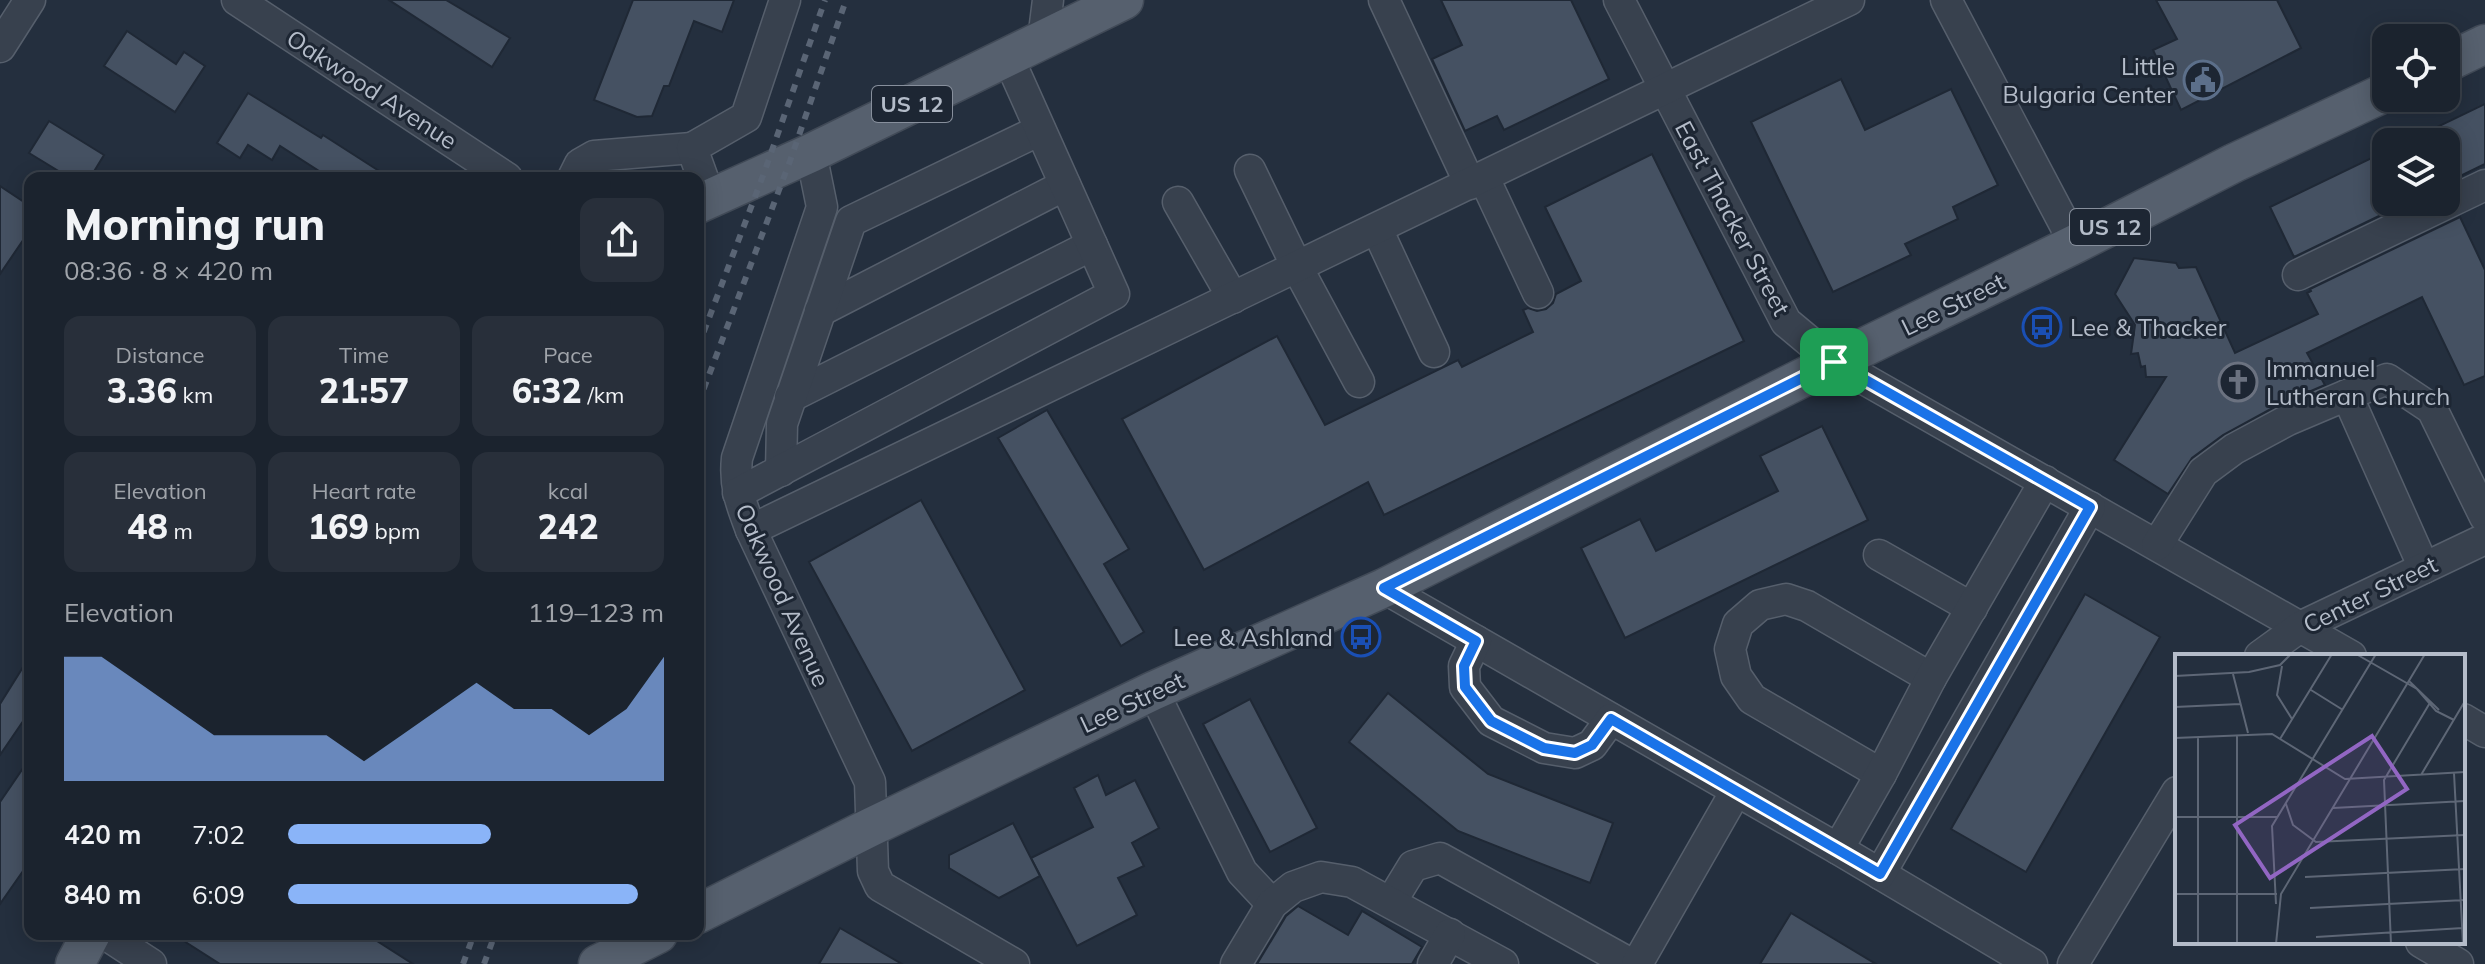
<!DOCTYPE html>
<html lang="en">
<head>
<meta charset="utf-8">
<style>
	body { margin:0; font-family:Mulish,sans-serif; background:#282f3a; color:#f1f3f6; height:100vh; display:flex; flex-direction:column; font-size:30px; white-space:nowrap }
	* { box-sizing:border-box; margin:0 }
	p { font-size:26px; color:#a0a4aa }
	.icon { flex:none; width:44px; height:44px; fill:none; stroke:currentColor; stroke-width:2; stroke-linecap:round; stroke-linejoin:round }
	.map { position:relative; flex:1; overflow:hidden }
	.drawer { position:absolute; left:24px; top:172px; width:680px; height:768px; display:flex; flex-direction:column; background:#1b232e; border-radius:16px; box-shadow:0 4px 20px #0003,0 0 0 2px #39404a }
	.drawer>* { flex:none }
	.controls { position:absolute; left:2372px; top:24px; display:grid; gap:16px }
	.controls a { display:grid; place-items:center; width:88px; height:88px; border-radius:16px; background:#1b232e; box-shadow:0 4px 20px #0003,0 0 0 2px #39404a; font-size:40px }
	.pin { position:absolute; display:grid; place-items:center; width:68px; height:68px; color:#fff; margin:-34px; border-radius:16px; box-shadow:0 4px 12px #0006 }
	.round { display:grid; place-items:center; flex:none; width:84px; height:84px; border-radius:16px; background:#282f3a }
	.overview { display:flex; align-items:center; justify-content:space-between; height:136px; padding:0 40px }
	h1 { font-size:44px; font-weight:800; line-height:60px }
	.metrics { display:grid; grid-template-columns:repeat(3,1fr); gap:12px; height:136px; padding:8px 40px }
	.metrics div { display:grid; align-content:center; border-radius:16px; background:#282f3a; text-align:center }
	.metrics b { font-size:34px; font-weight:800 }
	.metrics small { font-size:22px; font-weight:400 }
	.metrics p { font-size:22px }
	.chart { height:224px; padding:16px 40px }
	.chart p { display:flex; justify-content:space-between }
	.chart svg { width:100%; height:144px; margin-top:8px; fill:#8ab4f8; opacity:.7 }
	ul { padding:0 40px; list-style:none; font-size:26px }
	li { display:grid; grid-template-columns:128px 96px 1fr; align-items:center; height:60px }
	li i { height:20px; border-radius:10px; background:#8ab4f8 }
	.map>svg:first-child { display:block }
	.building { fill:#455162; stroke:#1f2835; stroke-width:2 }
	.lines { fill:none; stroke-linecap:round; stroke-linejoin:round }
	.minor-casing { stroke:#565f6c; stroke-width:33 }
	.major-casing { stroke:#414a57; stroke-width:41 }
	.minor { stroke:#38414e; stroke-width:30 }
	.major { stroke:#56606e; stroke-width:38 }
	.rail { stroke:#5a6575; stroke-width:6; stroke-dasharray:8 8; stroke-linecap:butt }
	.route-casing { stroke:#fff; stroke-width:16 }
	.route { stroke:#1a73e8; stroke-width:10 }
	.labels { text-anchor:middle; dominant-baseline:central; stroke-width:6; stroke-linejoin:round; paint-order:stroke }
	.shield { fill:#1d2633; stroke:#878f9c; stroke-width:2 }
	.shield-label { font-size:22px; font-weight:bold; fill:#b4bcc9 }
	.poi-label { font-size:24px; fill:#b4bcc9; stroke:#1d2633; text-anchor:end }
	.street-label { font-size:24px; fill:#b4bcc9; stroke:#1d2633 }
	.inset-road { fill:none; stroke:#5e6776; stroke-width:2 }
	.view { fill:#9266c3; fill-opacity:0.15; stroke:#9266c3; stroke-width:4 }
	.inset-edge { fill:none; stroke:#b4bcc9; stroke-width:4 }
</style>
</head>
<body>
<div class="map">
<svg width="2485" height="964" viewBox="0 0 2485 964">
	<rect width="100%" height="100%" fill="#242f3e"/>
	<!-- building -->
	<g class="building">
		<path d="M389,0H446L510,38L492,67Z"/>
		<path d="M633,0H734L722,32L694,21L669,86H664L652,116L637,117L594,100Z"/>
		<path d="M1441,0H1571L1609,79L1504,130L1497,116L1465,131L1432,59L1462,45Z"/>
		<path d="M2156,0H2277L2301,48L2181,110L2153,50L2177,39Z"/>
		<path d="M127,31L176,64L184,52L205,66L175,112L104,66Z"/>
		<path d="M1841,79L1865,130L1951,89L1998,185L1953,207L1958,219L1905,244L1911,255L1833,292L1751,122Z"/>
		<path d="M248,93L321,138L323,135L390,178H330L280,146L272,160L248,145L240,158L217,143Z"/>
		<path d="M2485,104V164L2446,183V142H2406Z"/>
		<path d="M49,121L104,155L90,178H70L29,153Z"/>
		<path d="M2386,151V202H2408L2294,257L2270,207Z"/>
		<path d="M1652,154L1744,341L1384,515L1368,482L1204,570L1122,419L1277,336L1325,425L1458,360L1462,367L1533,332L1523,310L1528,308L1537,311L1546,309L1553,303L1556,294L1581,281L1545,207Z"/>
		<path d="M0,186L30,206V230L0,274Z"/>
		<path d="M2460,217L2485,270V376L2464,385L2422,297L2307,353L2325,385L2280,404L2223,435L2192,458L2168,494L2114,460L2166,377H2146L2145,366L2141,367L2138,353L2131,354L2135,325L2115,294L2134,258L2176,263L2179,268L2196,267L2235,353L2318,314L2307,293L2311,291L2310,289Z"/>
		<path d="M1047,410L1129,549L1104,564L1144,632L1121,646L998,438Z"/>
		<path d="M1822,426L1868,520L1625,638L1581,548L1640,519L1656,551L1778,491L1760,456Z"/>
		<path d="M921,500L1025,690L912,751L809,562Z"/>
		<path d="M2085,594L2160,637L2026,872L1951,829Z"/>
		<path d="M30,656V711L0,755V704Z"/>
		<path d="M1388,693L1488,774L1613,823L1590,883L1458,831L1349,742Z"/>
		<path d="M1250,699L1317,828L1270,852L1203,724Z"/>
		<path d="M30,758V861L0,904V802Z"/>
		<path d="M1098,775L1106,795L1135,780L1159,828L1132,843L1144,866L1118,878L1137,915L1077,946L1031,858L1093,827L1074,788Z"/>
		<path d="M1013,823L1040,876L999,898L949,868V855Z"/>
		<path d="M1298,906L1348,935L1362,911L1422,947L1412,964H1257L1286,916Z"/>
		<path d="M1791,913L1876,964H1760Z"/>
		<path d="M840,928L902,964H819Z"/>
		<path d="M173,934H366L413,964H220Z"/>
	</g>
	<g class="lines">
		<!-- minor casing -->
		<g class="minor-casing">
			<g id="minor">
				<path d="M237,0L507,178"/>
				<path d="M1384,0L1470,184"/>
				<path d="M1619,0L1786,322L1834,362L2351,656"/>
				<path d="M1946,0L2075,244"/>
				<path d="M1043,40L1048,0"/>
				<path d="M0,47L30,0"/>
				<path d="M811,153L822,207L737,458C734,486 741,504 751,530L870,782L873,871L880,886L1014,964"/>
				<path d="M1250,170L1297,267L1359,382"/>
				<path d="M573,178L580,164L594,156L692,148"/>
				<path d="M1484,178L1538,293"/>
				<path d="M710,198L692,148L746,117L785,0"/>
				<path d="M1178,202L1233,298"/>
				<path d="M1377,229L1434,352"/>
				<path d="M2298,275L2485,185"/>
				<path d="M820,311L1065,185"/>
				<path d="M790,397L1092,245"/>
				<path d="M781,471L782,424L851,221L1040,130"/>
				<path d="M738,493L1114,294L1008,57"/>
				<path d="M751,530L1849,0"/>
				<path d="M2157,545L2203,472L2234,449L2288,420L2347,395"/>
				<path d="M1879,555L1972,608"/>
				<path d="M2424,568L2347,395L2387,379L2432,409L2485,517"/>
				<path d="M1384,588L1838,849L2032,964"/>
				<path d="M1476,641L1464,666L1465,687L1491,721L1544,748L1575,753L1592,745L1611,719"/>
				<path d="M2260,656L2300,627L2485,539"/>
				<path d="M1153,691L1242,872L1272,904"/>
				<path d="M2463,719L2485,732"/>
				<path d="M1881,774L1752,699L1736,676L1730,649L1738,624L1760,605L1786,599L1807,606L1931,678"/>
				<path d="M1838,849L1881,774L1931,678L2045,481"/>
				<path d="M1880,874L2090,507"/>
				<path d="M1391,902L1413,866L1440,858L1631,964"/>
				<path d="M105,934L151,964"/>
				<path d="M2421,942L2458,964"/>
				<path d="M1236,964L1272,904L1293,887L1321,877L1352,882L1503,964"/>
				<path d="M1433,964L1450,934"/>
				<path d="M1637,964L1736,791"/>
				<path d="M2073,964L2177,792"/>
			</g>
		</g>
		<!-- major casing -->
		<g class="major-casing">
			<g id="major">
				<path d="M2446,63L2485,44"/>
				<path d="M698,204L811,153L1124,0"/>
				<path d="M698,914L871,827L1153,691L1384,588L1834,362L2075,244L2234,163L2386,92"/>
				<path d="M75,964L91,934"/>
				<path d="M598,964L658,934"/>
			</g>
		</g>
		<!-- minor -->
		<use href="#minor" class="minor"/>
		<!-- major -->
		<use href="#major" class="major"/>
		<!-- rail -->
		<g class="rail">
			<path d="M698,347L764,173L825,0"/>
			<path d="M698,404L790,161L846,0"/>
			<path d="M463,964L474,934"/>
			<path d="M484,964L495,934"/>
		</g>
	</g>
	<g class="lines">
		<!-- route casing -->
		<g class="route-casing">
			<path id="route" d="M1834,362L2090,507L1880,874L1611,719L1592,745L1575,753L1544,748L1491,721L1465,687L1464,666L1476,641L1384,588Z"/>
		</g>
		<!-- route -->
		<use href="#route" class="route"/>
	</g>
	<!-- icons -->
	<defs>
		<g id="civic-ring" transform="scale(2)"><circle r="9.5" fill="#1d2633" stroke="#5c6f8a" stroke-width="1.5"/><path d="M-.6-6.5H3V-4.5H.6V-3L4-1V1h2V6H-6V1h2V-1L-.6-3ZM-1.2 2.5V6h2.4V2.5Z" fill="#5c6f8a"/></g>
		<g id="bus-ring" transform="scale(2)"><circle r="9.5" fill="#1d2633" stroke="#1a4fb4" stroke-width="1.5"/><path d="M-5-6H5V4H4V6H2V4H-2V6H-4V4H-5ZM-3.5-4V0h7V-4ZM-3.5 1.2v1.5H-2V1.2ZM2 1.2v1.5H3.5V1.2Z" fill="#1a4fb4"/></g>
		<g id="church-ring" transform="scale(2)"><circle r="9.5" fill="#1d2633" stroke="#6b7280" stroke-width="1.5"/><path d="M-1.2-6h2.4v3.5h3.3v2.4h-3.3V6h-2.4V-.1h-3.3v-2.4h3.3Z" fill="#6b7280"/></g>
	</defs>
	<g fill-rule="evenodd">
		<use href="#civic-ring" x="2203" y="80"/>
		<use href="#bus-ring" x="2042" y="327"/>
		<use href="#church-ring" x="2238" y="382"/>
		<use href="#bus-ring" x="1361" y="637"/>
	</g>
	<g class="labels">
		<!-- shield labels -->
		<g class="shield">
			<rect x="872" y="86" width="80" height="36" rx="6"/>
			<rect x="2070" y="209" width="80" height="36" rx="6"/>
		</g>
		<g class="shield-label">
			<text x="912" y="104">US 12</text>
			<text x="2110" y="227">US 12</text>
		</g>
		<!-- poi labels -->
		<g class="poi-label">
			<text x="2175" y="66">Little<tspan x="2175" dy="28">Bulgaria Center</tspan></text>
			<text x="2070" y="327" text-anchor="start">Lee &amp; Thacker</text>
			<text x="2266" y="368" text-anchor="start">Immanuel<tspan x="2266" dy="28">Lutheran Church</tspan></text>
			<text x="1333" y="637">Lee &amp; Ashland</text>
		</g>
		<!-- street labels -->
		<g class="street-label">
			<text transform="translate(372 89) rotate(33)">Oakwood Avenue</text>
			<text transform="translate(1733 218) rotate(62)">East Thacker Street</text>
			<text transform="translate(1953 304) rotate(-26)">Lee Street</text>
			<text transform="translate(2370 594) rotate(-26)">Center Street</text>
			<text transform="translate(783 595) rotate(66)">Oakwood Avenue</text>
			<text transform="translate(1132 702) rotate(-25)">Lee Street</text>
		</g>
	</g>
	<!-- overview -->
	<g transform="translate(2175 654)">
		<rect width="290" height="290" fill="#242f3e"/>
		<path class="inset-road" d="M181,0L242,35L261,57L279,66M107,12L102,41L117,65M58,20L73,79M0,22L74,18L105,11L116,0M234,27L264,56M136,36L168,56M0,53L65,50M23,83V290M0,84L97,80L170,125L290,118M105,85L157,0M279,119L288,290M246,121L290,47M111,150L118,171L141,188L290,181M158,154L290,147M0,163H102M130,223L290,215M0,240H102M101,250L97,172L201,0M135,254L290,246M141,283L288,274M62,290V81M101,290L106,240L250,0M216,290L209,126L256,47"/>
		<path class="view" d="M197,82L232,135L95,224L60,171Z"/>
		<rect width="290" height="290" class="inset-edge"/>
	</g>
</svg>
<div class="controls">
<a><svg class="icon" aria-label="locate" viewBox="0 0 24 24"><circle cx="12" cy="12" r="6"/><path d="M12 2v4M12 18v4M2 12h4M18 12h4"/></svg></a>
<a><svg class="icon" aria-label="layers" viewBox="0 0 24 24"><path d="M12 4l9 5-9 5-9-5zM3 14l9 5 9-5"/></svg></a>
</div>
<div class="pin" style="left:1834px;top:362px;background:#1e9e55"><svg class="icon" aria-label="arrive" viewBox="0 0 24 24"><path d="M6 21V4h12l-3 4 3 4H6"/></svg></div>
<section class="drawer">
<div class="overview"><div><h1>Morning run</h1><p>08:36 · 8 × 420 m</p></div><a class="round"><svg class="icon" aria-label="share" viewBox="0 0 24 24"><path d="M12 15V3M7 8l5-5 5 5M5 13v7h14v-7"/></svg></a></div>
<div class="metrics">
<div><p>Distance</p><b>3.36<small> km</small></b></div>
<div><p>Time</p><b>21:57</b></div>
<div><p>Pace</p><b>6:32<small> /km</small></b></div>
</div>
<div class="metrics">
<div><p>Elevation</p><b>48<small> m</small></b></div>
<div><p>Heart rate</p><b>169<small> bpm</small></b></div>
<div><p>kcal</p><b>242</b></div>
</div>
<div class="chart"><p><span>Elevation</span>119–123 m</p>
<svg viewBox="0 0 160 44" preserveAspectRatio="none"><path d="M0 44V6L10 6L20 14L30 22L40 30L50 30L60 30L70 30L80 38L90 30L100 22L110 14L120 22L130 22L140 30L150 22L160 6V44z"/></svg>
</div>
<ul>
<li><b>420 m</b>7:02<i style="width:54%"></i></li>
<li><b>840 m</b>6:09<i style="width:93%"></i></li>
</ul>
</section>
</div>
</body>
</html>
